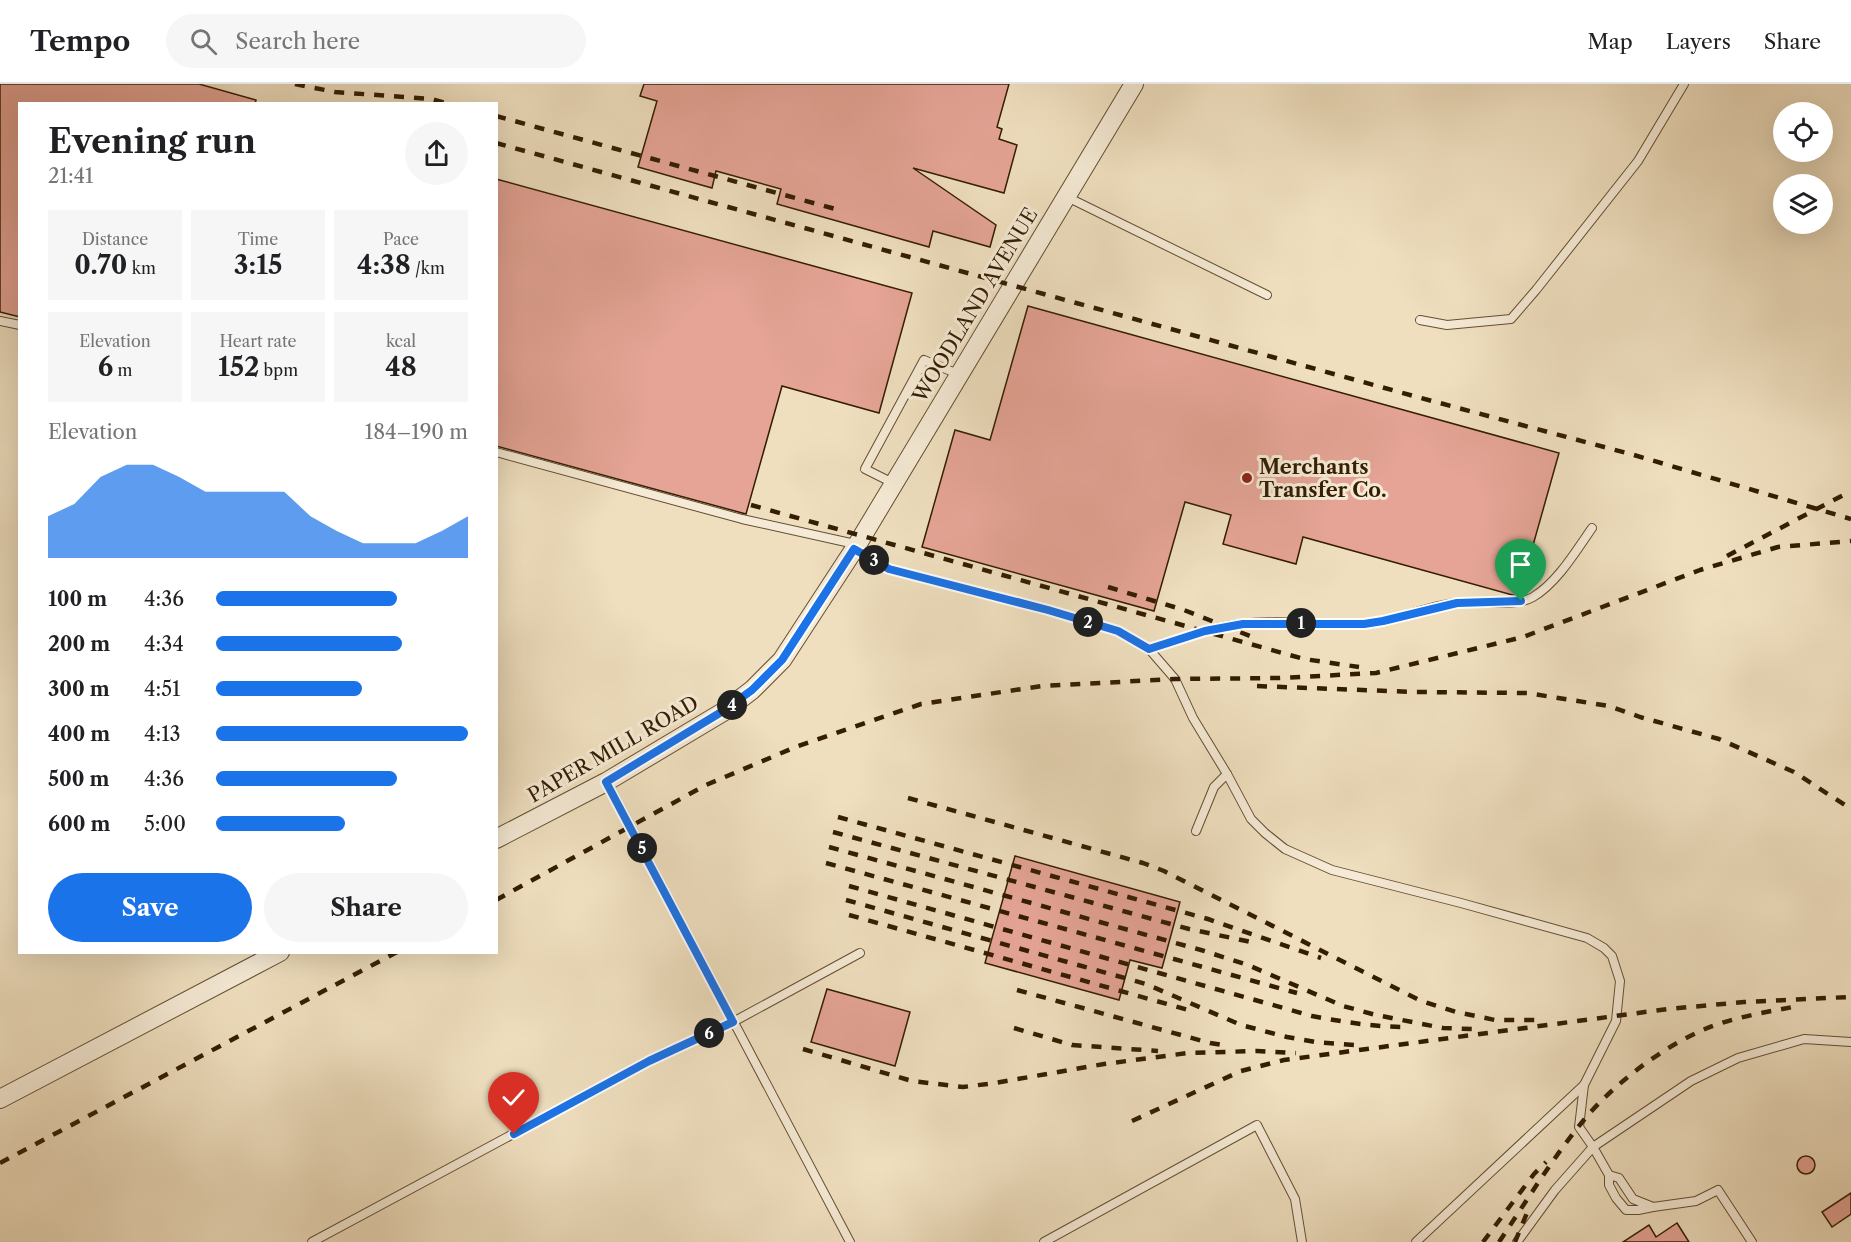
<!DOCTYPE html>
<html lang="en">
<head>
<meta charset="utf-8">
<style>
	body { margin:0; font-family:"Libre Caslon Text",serif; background:#f6f6f6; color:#202124; height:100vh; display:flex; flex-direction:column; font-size:22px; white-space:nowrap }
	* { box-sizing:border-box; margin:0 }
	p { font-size:20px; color:#757577 }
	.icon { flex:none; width:33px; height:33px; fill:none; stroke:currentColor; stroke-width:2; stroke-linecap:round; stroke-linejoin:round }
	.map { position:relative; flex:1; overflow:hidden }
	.sheet { position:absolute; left:18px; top:18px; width:480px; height:852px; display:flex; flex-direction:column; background:#fff; border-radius:0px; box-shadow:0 6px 24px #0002 }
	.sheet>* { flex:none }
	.fabs { position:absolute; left:1773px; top:18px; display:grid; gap:12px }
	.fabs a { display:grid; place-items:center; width:60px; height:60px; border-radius:50%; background:#fff; box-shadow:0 6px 24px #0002; font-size:30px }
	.pin { position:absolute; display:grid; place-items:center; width:51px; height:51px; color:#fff; margin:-62px -26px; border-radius:50% 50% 50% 0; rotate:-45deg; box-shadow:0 0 6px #0007 }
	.pin .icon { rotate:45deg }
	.km { position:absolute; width:30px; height:30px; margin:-15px; border-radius:50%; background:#222; color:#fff; font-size:16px; line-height:30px; text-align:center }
	.round { display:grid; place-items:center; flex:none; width:63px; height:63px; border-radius:32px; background:#f6f6f6 }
	.head { display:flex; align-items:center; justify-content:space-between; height:102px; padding:0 30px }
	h1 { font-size:33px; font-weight:700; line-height:45px }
	.figures { display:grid; grid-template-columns:repeat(3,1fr); gap:9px; height:102px; padding:6px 30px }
	.figures div { display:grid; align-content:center; border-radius:0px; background:#f6f6f6; text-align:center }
	.figures b { font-size:26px; font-weight:700 }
	.figures small { font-size:16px; font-weight:400 }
	.figures p { font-size:16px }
	.chart { height:168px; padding:12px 30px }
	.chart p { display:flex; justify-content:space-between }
	.chart svg { width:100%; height:108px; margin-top:6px; fill:#1a73e8; opacity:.7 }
	.button { display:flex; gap:12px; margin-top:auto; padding:12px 30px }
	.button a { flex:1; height:69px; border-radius:36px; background:#1a73e8; color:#fff; font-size:24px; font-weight:700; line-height:69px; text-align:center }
	.button a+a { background:#f6f6f6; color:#202124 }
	ul { padding:0 30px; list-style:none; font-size:20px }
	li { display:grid; grid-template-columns:96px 72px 1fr; align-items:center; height:45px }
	li i { height:15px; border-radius:8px; background:#1a73e8 }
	header { display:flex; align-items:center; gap:36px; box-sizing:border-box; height:84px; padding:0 30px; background:#fff; border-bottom:2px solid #e0e0e0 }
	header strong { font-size:28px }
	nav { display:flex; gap:33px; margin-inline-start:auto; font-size:21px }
	.search { width:420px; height:54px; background:#f6f6f6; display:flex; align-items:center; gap:15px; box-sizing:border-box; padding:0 21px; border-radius:33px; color:#757577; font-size:22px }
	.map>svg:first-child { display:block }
	.building { fill:#e5a496; stroke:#341d03; stroke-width:1.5 }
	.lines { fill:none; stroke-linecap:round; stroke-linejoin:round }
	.service-casing { stroke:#634e32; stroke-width:10 }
	.tertiary-casing { stroke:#634e32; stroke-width:20 }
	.service { stroke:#f5ead5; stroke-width:8 }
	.tertiary { stroke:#f5ead5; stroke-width:18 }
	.rail { stroke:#341d03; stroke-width:4.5; stroke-dasharray:10 10; stroke-linecap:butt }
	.route-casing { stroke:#fff; stroke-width:12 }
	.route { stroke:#1a73e8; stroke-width:8 }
	.poi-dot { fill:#8f2418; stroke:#f5ead5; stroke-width:2 }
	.labels { text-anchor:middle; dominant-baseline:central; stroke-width:6; stroke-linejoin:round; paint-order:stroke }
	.street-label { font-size:20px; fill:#341d03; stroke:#f5ead5 }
	.poi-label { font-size:20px; font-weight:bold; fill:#341d03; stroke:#f5ead5; text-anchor:start }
</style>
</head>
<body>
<header>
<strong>Tempo</strong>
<div class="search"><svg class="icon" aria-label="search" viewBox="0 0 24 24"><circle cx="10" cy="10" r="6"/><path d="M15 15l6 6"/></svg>Search here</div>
<nav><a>Map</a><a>Layers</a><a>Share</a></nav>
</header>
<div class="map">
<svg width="1851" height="1158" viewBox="0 0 1851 1158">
	<rect width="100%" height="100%" fill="#efdfbf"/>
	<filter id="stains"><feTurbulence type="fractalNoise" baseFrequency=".00333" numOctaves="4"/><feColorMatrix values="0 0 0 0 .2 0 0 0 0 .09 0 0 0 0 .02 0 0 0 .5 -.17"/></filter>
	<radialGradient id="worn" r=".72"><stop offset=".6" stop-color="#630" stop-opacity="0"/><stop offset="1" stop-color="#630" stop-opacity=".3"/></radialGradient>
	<!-- building -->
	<g class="building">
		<path d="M0,0H199L256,16L255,20H20V233L0,228Z"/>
		<path d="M644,0H1009L997,43L1002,45L999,55L1017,61L1004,109L913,84L996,141L990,163L933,147L929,163L777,120L781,105L716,87L712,104L638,83L657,17L640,12Z"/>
		<path d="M496,95L912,209L879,329L782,302L746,430L496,362Z"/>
		<path d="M1028,222L1559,369L1519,511L1516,512L1303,453L1296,480L1223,460L1231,431L1185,418L1154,527L922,463L955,346L990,356Z"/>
		<path d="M1015,772L1180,818L1162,884L1130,876L1119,916L985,879Z"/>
		<path d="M827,905L910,928L895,982L811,958Z"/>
		<circle cx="1806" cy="1081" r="9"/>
		<path d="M1851,1109V1130L1832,1143L1822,1128Z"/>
		<path d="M1677,1139L1689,1158H1623L1649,1141L1656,1153Z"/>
	</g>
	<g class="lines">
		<!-- service casing -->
		<g class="service-casing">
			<g id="service">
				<path d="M1067,113L1267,211"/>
				<path d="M1420,236L1447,241L1511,235L1536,206L1638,77L1684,0"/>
				<path d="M0,237L20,241"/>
				<path d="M496,368L742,435L855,460"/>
				<path d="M893,399L865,385L924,276L958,290"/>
				<path d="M856,465L889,485L1049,526L1118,547L1149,565L1175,595L1193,634L1227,690L1251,735L1265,749L1285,765L1332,786L1461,819L1587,854L1604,864L1612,872L1620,897L1616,937L1584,1001L1416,1158"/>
				<path d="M1149,565C1179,556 1209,543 1241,540C1282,535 1323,542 1364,540C1396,538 1425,522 1456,519C1479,516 1514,524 1533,513C1557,499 1576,467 1592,444"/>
				<path d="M607,698L850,1158"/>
				<path d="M1196,747L1214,703L1227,690"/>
				<path d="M1584,1001L1579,1043L1593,1063L1609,1091V1101L1616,1114L1626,1126H1638L1653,1123L1633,1115L1619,1094L1609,1091"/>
				<path d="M1653,1123L1696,1117L1718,1106L1752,1158"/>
				<path d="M312,1158L649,977L733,938L860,869"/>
				<path d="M1044,1158L1257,1041L1295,1115L1302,1158"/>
				<path d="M1517,1158L1555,1106L1593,1063L1691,997L1738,974L1804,955L1851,958"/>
			</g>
		</g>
		<!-- tertiary casing -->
		<g class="tertiary-casing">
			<g id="tertiary">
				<path d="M496,755L606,698L723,628L752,606L782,576L857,461L1134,0"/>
				<path d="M0,1015L280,868"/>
			</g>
		</g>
		<!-- service -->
		<use href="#service" class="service"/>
		<!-- tertiary -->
		<use href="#tertiary" class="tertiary"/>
		<!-- rail -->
		<g class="rail">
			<path d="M295,0L335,8L431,15L449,20"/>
			<path d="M496,32L839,126"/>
			<path d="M496,59L1421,314L1634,371L1851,435"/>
			<path d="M751,421L1304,575L1359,583"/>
			<path d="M1727,472L1851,407"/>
			<path d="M1108,503L1184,526L1255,554"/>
			<path d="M1257,602L1415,608L1527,609L1609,622L1640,633L1719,655L1794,688L1851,725"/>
			<path d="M908,714L1143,779L1164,787L1421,917L1456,928L1495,936H1537"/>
			<path d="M838,733L1208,835L1321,874"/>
			<path d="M833,748L1189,845L1256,859"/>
			<path d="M829,763L1201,866L1248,881L1343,922L1376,931L1443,944L1472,945"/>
			<path d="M826,779L1297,909"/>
			<path d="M849,802L1312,932C1344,938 1374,943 1406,943"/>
			<path d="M496,816L706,701L798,662L921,620L1042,602L1175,595L1280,594L1376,589L1523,553L1700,486L1778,463L1851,457"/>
			<path d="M846,816L1146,900L1241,941L1287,953L1315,958L1355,961"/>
			<path d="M849,831L1192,927"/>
			<path d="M1017,906L1210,959L1229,962"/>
			<path d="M1014,944L1072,961L1158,967"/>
			<path d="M803,965L912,997L963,1003L995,999L1104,980L1188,969L1257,967L1296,969"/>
			<path d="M1132,1037L1241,987L1284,976L1668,925L1744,918L1849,913"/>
			<path d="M0,1079L397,868"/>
			<path d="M1483,1158L1534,1090L1546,1078"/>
			<path d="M1499,1158C1528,1115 1555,1070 1588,1031C1618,997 1663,963 1705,945C1734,933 1767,928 1798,922"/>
			<path d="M1515,1158L1529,1124"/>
		</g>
	</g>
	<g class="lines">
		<!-- route casing -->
		<g class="route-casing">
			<path id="route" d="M514,1050L649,977L733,938L606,698L723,627L752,606L782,576L854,465L889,485L1048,526L1118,547L1149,565L1205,547L1243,540H1364L1383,537L1457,519L1521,517"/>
		</g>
		<!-- route -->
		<use href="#route" class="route"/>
	</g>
	<!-- markers -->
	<circle class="poi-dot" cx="1247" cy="394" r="6"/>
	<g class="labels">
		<!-- street labels -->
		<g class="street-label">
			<text transform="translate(975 221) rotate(-59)">WOODLAND AVENUE</text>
			<text transform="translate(613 665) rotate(-30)">PAPER MILL ROAD</text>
		</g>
		<!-- poi labels -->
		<g class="poi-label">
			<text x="1259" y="383">Merchants<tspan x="1259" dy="23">Transfer Co.</tspan></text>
		</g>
	</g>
	<rect width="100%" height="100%" filter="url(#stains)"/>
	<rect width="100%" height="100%" fill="url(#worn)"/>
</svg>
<div class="fabs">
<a><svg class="icon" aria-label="locate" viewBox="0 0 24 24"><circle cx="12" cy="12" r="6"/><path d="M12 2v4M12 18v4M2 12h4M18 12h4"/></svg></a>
<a><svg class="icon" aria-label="layers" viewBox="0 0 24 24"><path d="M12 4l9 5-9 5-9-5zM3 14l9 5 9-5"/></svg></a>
</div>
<div class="pin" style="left:1521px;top:517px;background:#1e9e55"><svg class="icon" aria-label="arrive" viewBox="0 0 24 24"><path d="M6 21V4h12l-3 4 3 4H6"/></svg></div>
<div class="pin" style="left:514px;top:1050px;background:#d93025"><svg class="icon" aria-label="check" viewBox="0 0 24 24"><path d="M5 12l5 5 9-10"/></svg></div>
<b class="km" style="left:1301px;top:539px">1</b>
<b class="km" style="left:1088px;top:538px">2</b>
<b class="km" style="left:874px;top:476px">3</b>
<b class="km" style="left:732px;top:621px">4</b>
<b class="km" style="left:642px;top:764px">5</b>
<b class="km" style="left:709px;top:949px">6</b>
<section class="sheet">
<div class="head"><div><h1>Evening run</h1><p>21:41</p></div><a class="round"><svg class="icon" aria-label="share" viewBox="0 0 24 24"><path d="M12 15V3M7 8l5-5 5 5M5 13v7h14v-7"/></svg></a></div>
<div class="figures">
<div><p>Distance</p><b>0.70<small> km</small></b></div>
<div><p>Time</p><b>3:15</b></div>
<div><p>Pace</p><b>4:38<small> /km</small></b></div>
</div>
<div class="figures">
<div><p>Elevation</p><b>6<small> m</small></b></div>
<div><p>Heart rate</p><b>152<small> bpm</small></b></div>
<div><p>kcal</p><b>48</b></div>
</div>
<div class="chart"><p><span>Elevation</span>184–190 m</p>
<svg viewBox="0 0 160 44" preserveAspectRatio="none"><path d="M0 44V27L10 22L20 11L30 6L40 6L50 11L60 17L70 17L80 17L90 17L100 27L110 33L120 38L130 38L140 38L150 33L160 27V44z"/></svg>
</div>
<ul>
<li><b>100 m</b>4:36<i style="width:72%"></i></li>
<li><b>200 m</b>4:34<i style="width:74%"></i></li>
<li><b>300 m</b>4:51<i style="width:58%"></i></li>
<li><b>400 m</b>4:13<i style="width:100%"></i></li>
<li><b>500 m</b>4:36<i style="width:72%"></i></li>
<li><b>600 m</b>5:00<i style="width:51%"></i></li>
</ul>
<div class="button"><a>Save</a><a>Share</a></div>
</section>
</div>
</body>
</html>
